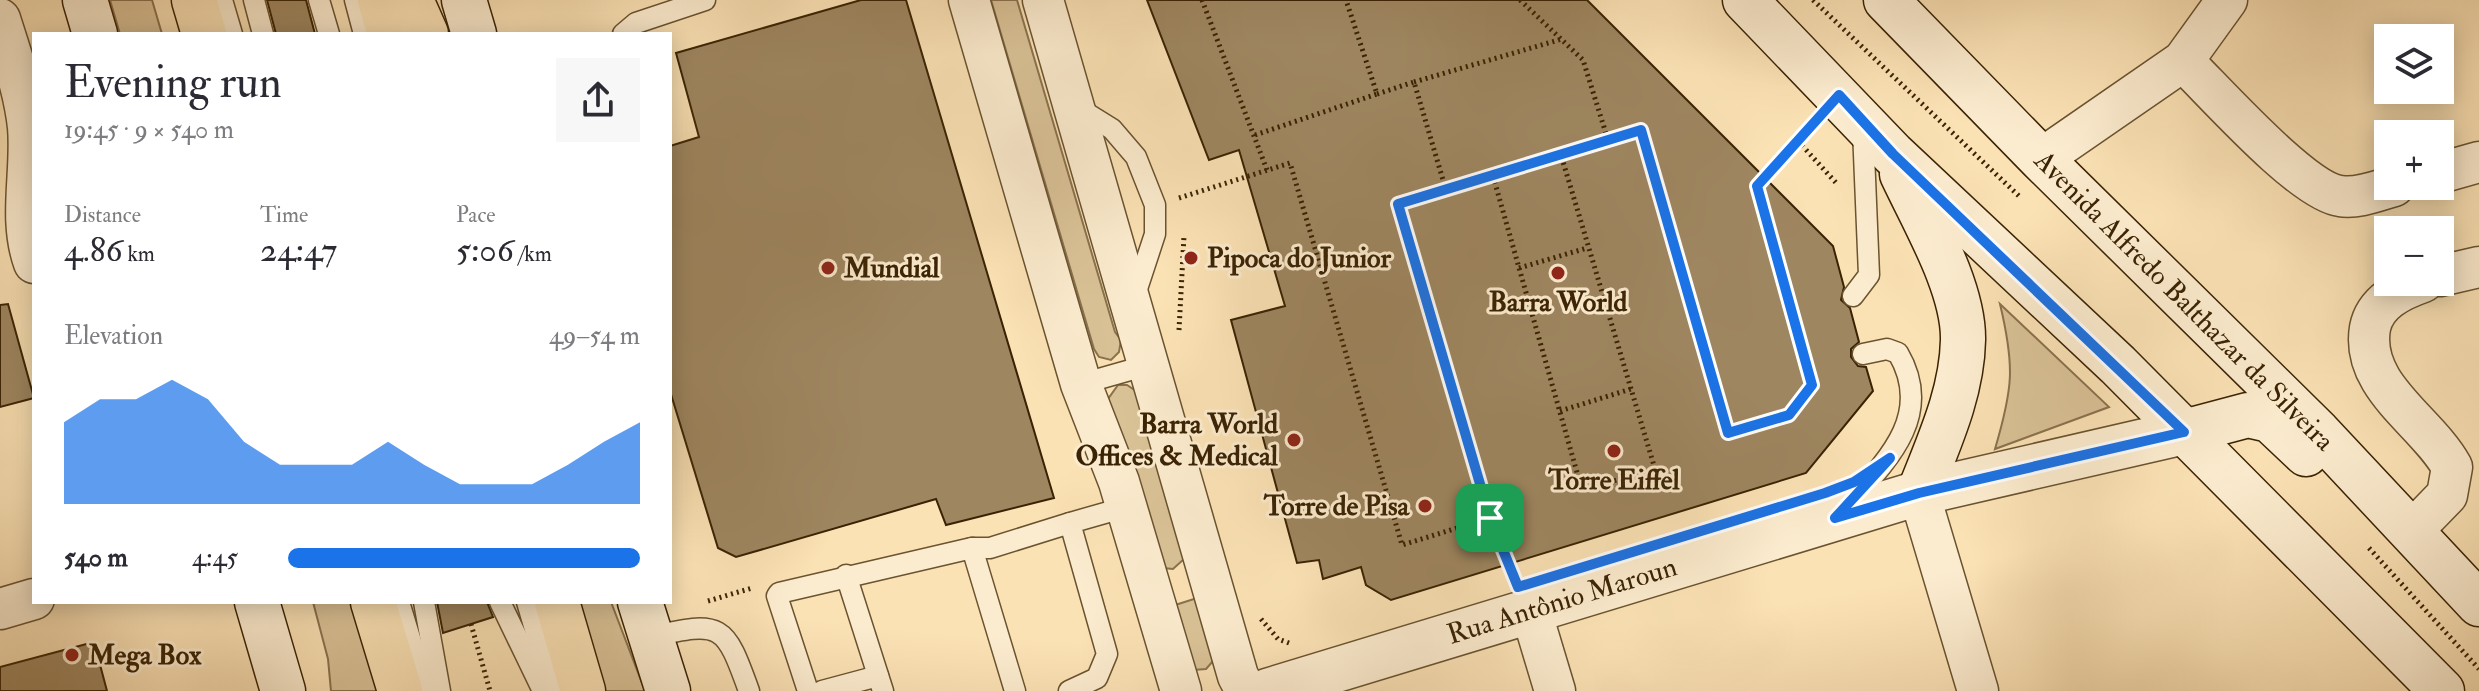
<!DOCTYPE html>
<html lang="en">
<head>
<meta charset="utf-8">
<style>
	body { margin:0; font-family:"IM FELL Double Pica",serif; background:#f7f7f7; color:#2b2b33; height:100vh; display:flex; flex-direction:column; font-size:30px; white-space:nowrap }
	* { box-sizing:border-box; margin:0 }
	p { font-size:26px; color:#7c7c81 }
	.icon { flex:none; width:44px; height:44px; fill:none; stroke:currentColor; stroke-width:2; stroke-linecap:round; stroke-linejoin:round }
	.map { position:relative; flex:1; overflow:hidden }
	.side { position:absolute; left:32px; top:32px; width:640px; height:572px; display:flex; flex-direction:column; background:#fff; border-radius:0px; box-shadow:0 4px 20px #0003 }
	.side>* { flex:none }
	.buttons { position:absolute; left:2374px; top:24px; display:grid; gap:16px }
	.buttons a { display:grid; place-items:center; width:80px; height:80px; border-radius:0px; background:#fff; box-shadow:0 4px 20px #0003; font-size:40px }
	.pin { position:absolute; display:grid; place-items:center; width:68px; height:68px; color:#fff; margin:-34px; border-radius:16px; box-shadow:0 4px 12px #0006 }
	.round { display:grid; place-items:center; flex:none; width:84px; height:84px; border-radius:0px; background:#f7f7f7 }
	.head { display:flex; align-items:center; justify-content:space-between; height:136px; padding:0 32px }
	h1 { font-size:44px; font-weight:600; line-height:60px }
	.figures { display:grid; grid-template-columns:repeat(3,1fr); gap:12px; height:136px; padding:8px 32px }
	.figures div { display:grid; align-content:center }
	.figures b { font-size:34px; font-weight:600 }
	.figures small { font-size:22px; font-weight:400 }
	.figures p { font-size:22px }
	.chart { height:224px; padding:16px 32px }
	.chart p { display:flex; justify-content:space-between }
	.chart svg { width:100%; height:144px; margin-top:8px; fill:#1a73e8; opacity:.7 }
	ul { padding:0 32px; list-style:none; font-size:26px }
	li { display:grid; grid-template-columns:128px 96px 1fr; align-items:center; height:60px }
	li i { height:20px; border-radius:10px; background:#1a73e8 }
	.map>svg:first-child { display:block }
	.green { fill:#dac297; stroke:#8a724e; stroke-width:2 }
	.building { fill:#9e8660; stroke:#3a2304; stroke-width:2 }
	.lines { fill:none; stroke-linecap:round; stroke-linejoin:round }
	.service-casing { stroke:#6a5330; stroke-width:23 }
	.minor-casing { stroke:#6a5330; stroke-width:43 }
	.tertiary-casing { stroke:#6a5330; stroke-width:47 }
	.secondary-casing { stroke:#3a2304; stroke-width:47 }
	.trunk-casing { stroke:#3a2304; stroke-width:47 }
	.path { stroke:#3a2304; stroke-width:5; stroke-dasharray:2 4; stroke-linecap:butt }
	.service { stroke:#fceccf; stroke-width:20 }
	.minor { stroke:#fceccf; stroke-width:40 }
	.tertiary { stroke:#fceccf; stroke-width:44 }
	.secondary { stroke:#fceccf; stroke-width:44 }
	.trunk { stroke:#fbe2b5; stroke-width:44 }
	.route-casing { stroke:#fff; stroke-width:16 }
	.route { stroke:#1a73e8; stroke-width:10 }
	.poi-dot { fill:#8f2418; stroke:#fceccf; stroke-width:3 }
	.labels { text-anchor:middle; dominant-baseline:central; stroke-width:6; stroke-linejoin:round; paint-order:stroke }
	.poi-label { font-size:28px; font-weight:bold; fill:#3a2304; stroke:#fceccf; text-anchor:start }
	.street-label { font-size:28px; fill:#3a2304; stroke:#fceccf }
</style>
</head>
<body>
<div class="map">
<svg width="2479" height="691" viewBox="0 0 2479 691">
	<rect width="100%" height="100%" fill="#fbe2b5"/>
	<filter id="stains"><feTurbulence type="fractalNoise" baseFrequency=".0025" numOctaves="4"/><feColorMatrix values="0 0 0 0 .2 0 0 0 0 .09 0 0 0 0 .02 0 0 0 .5 -.17"/></filter>
	<radialGradient id="worn" r=".72"><stop offset=".6" stop-color="#630" stop-opacity="0"/><stop offset="1" stop-color="#630" stop-opacity=".3"/></radialGradient>
	<!-- green -->
	<g class="green">
		<path d="M110,0H152L162,34H120Z"/>
		<path d="M991,0H1017L1115,332L1121,340L1119,352L1111,360L1099,357L1094,349Z"/>
		<path d="M2000,304L2109,407L1995,449C2013,388 2015,367 2000,304Z"/>
		<path d="M1118,385H1127L1136,391L1184,559L1173,569L1163,568L1108,399Z"/>
		<path d="M1197,598L1214,660L1206,669L1193,670L1169,607Z"/>
		<path d="M313,602H360L382,691H331L328,659Z"/>
		<path d="M575,602H611L645,691H600Z"/>
	</g>
	<!-- building -->
	<g class="building">
		<path d="M267,0H306L315,34H276Z"/>
		<path d="M861,0H906L1054,498L946,525L936,499L736,557L718,548L670,391V146L699,137L676,53Z"/>
		<path d="M1147,0H1587L1833,246L1844,287L1841,300L1850,308L1859,342L1851,349V357L1858,366L1866,367L1873,391L1806,473L1391,600L1366,585L1361,567L1323,579L1319,560L1297,563L1231,320L1285,306L1239,150L1209,160Z"/>
		<path d="M8,304L34,398L0,407V305Z"/>
		<path d="M437,602H487L493,617L443,633Z"/>
		<path d="M94,642L107,691H0V667Z"/>
	</g>
	<g class="lines">
		<!-- service casing -->
		<g class="service-casing">
			<g id="service">
				<path d="M222,0L232,34"/>
				<path d="M254,0L263,34"/>
				<path d="M319,0L329,34"/>
				<path d="M355,0L364,34"/>
				<path d="M623,34L636,23L705,0"/>
				<path d="M1075,106L1112,129L1136,157L1155,205V234L1134,298"/>
				<path d="M1853,296L1869,275L1863,130"/>
				<path d="M1081,384L1148,365"/>
				<path d="M1845,507C1886,462 1935,416 1898,353L1887,349L1863,354"/>
				<path d="M972,548L1015,691"/>
				<path d="M846,575L883,691"/>
				<path d="M399,602L426,691"/>
				<path d="M424,602L440,691"/>
				<path d="M500,602L543,691"/>
				<path d="M527,602L553,691"/>
				<path d="M651,637C722,620 725,624 749,691"/>
				<path d="M808,691L777,596L779,593L972,548H990L1070,523"/>
				<path d="M822,691L878,676"/>
				<path d="M1069,691L1097,678L1107,654L1070,523L1126,507"/>
			</g>
		</g>
		<!-- minor casing -->
		<g class="minor-casing">
			<g id="minor">
				<path d="M969,0L1081,384L1119,482L1181,691"/>
				<path d="M1043,0L1238,676L1246,691"/>
				<path d="M0,19C11,54 24,90 28,127C32,172 18,219 34,263"/>
				<path d="M2183,61C2214,91 2302,191 2340,196C2357,199 2377,191 2394,186"/>
				<path d="M2041,159L2183,61L2227,0"/>
				<path d="M2440,173L2479,162"/>
				<path d="M2440,276L2479,267"/>
				<path d="M1919,493L1978,691"/>
				<path d="M2411,532L2447,495L2452,467C2427,421 2360,387 2370,328C2375,302 2400,290 2423,282"/>
				<path d="M0,609L34,599"/>
				<path d="M1531,611L1555,691"/>
			</g>
		</g>
		<!-- tertiary casing -->
		<g class="tertiary-casing">
			<path id="tertiary" d="M1267,691L1919,493L2184,432"/>
		</g>
		<!-- secondary casing -->
		<g class="secondary-casing">
			<g id="secondary">
				<path d="M85,0L95,34"/>
				<path d="M464,0L474,34"/>
				<path d="M1745,0L1893,154L2118,365L2442,691"/>
				<path d="M1886,0L2041,159L2318,432L2479,604"/>
				<path d="M1902,174C1924,221 1964,288 1963,340C1962,394 1938,444 1919,493"/>
				<path d="M2184,432L2248,415L2270,420L2306,454"/>
				<path d="M257,602L283,691"/>
				<path d="M640,602L668,691"/>
			</g>
		</g>
		<!-- trunk casing -->
		<g class="trunk-casing">
			<g id="trunk">
				<path d="M194,0L204,34"/>
				<path d="M380,0L390,34"/>
				<path d="M411,0L426,34"/>
				<path d="M373,602L400,691"/>
				<path d="M557,602L583,691"/>
			</g>
		</g>
		<!-- path -->
		<g class="path">
			<path d="M1202,0L1267,170"/>
			<path d="M1520,0L1583,60L1608,140"/>
			<path d="M1813,0L2021,198"/>
			<path d="M1414,82L1562,39"/>
			<path d="M1377,94L1414,82L1446,190"/>
			<path d="M1255,135L1377,94L1346,0"/>
			<path d="M1798,141L1838,185"/>
			<path d="M1493,176L1582,490L1655,469L1561,155"/>
			<path d="M1179,198L1290,163L1402,545L1490,518L1398,204L1641,130L1728,433L1789,415L1812,385L1757,186L1814,123"/>
			<path d="M1519,268L1587,248"/>
			<path d="M1179,330L1184,236"/>
			<path d="M1560,411L1631,389"/>
			<path d="M1490,518L1512,576"/>
			<path d="M2369,548L2479,669"/>
			<path d="M708,601L752,588"/>
			<path d="M1261,619L1278,639L1289,643"/>
			<path d="M471,624L490,691"/>
		</g>
		<!-- service -->
		<use href="#service" class="service"/>
		<!-- minor -->
		<use href="#minor" class="minor"/>
		<!-- tertiary -->
		<use href="#tertiary" class="tertiary"/>
		<!-- secondary -->
		<use href="#secondary" class="secondary"/>
		<!-- trunk -->
		<use href="#trunk" class="trunk"/>
	</g>
	<g class="lines">
		<!-- route casing -->
		<g class="route-casing">
			<path id="route" d="M1839,95L1893,154L2184,432L1919,493L1835,518L1890,458L1854,482L1825,493L1518,587L1490,518L1398,204L1641,130L1728,433L1789,415L1812,385L1757,186Z"/>
		</g>
		<!-- route -->
		<use href="#route" class="route"/>
	</g>
	<!-- markers -->
	<g class="poi-dot">
		<circle cx="1191" cy="258" r="8"/>
		<circle cx="828" cy="268" r="8"/>
		<circle cx="1558" cy="273" r="8"/>
		<circle cx="1294" cy="440" r="8"/>
		<circle cx="1614" cy="451" r="8"/>
		<circle cx="1425" cy="506" r="8"/>
		<circle cx="72" cy="655" r="8"/>
	</g>
	<g class="labels">
		<!-- poi labels -->
		<g class="poi-label">
			<text x="1207" y="258">Pipoca do Junior</text>
			<text x="844" y="268">Mundial</text>
			<text x="1558" y="302" text-anchor="middle">Barra World</text>
			<text x="1278" y="424" text-anchor="end">Barra World<tspan x="1278" dy="32">Offices &amp; Medical</tspan></text>
			<text x="1614" y="480" text-anchor="middle">Torre Eiffel</text>
			<text x="1409" y="506" text-anchor="end">Torre de Pisa</text>
			<text x="88" y="655">Mega Box</text>
		</g>
		<!-- street labels -->
		<g class="street-label">
			<text transform="translate(2184 301) rotate(45)">Avenida Alfredo Balthazar da Silveira</text>
			<text transform="translate(1562 601) rotate(-17)">Rua Antônio Maroun</text>
		</g>
	</g>
	<rect width="100%" height="100%" filter="url(#stains)"/>
	<rect width="100%" height="100%" fill="url(#worn)"/>
</svg>
<div class="buttons">
<a><svg class="icon" aria-label="layers" viewBox="0 0 24 24"><path d="M12 4l9 5-9 5-9-5zM3 14l9 5 9-5"/></svg></a>
<a>+</a>
<a>−</a>
</div>
<div class="pin" style="left:1490px;top:518px;background:#1e9e55"><svg class="icon" aria-label="arrive" viewBox="0 0 24 24"><path d="M6 21V4h12l-3 4 3 4H6"/></svg></div>
<section class="side">
<div class="head"><div><h1>Evening run</h1><p>19:45 · 9 × 540 m</p></div><a class="round"><svg class="icon" aria-label="share" viewBox="0 0 24 24"><path d="M12 15V3M7 8l5-5 5 5M5 13v7h14v-7"/></svg></a></div>
<div class="figures">
<div><p>Distance</p><b>4.86<small> km</small></b></div>
<div><p>Time</p><b>24:47</b></div>
<div><p>Pace</p><b>5:06<small> /km</small></b></div>
</div>
<div class="chart"><p><span>Elevation</span>49–54 m</p>
<svg viewBox="0 0 160 44" preserveAspectRatio="none"><path d="M0 44V19L10 12L20 12L30 6L40 12L50 25L60 32L70 32L80 32L90 25L100 32L110 38L120 38L130 38L140 32L150 25L160 19V44z"/></svg>
</div>
<ul>
<li><b>540 m</b>4:45<i style="width:100%"></i></li>
</ul>
</section>
</div>
</body>
</html>
